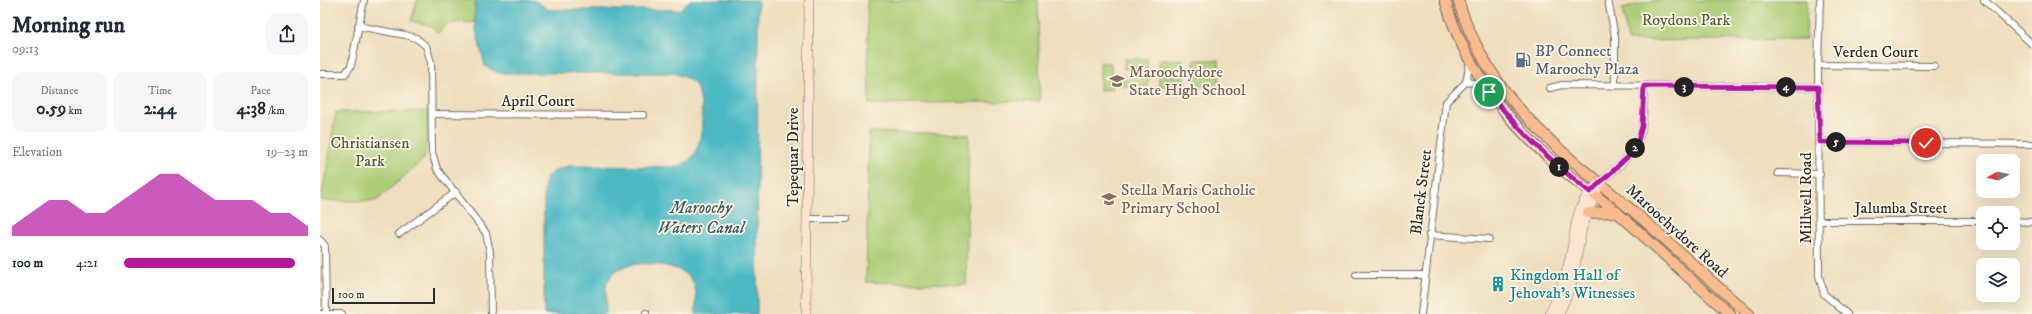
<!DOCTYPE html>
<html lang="en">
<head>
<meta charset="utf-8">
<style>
	body { margin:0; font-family:"IM FELL DW Pica",serif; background:#f6f6f7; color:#1f2937; height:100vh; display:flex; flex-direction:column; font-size:15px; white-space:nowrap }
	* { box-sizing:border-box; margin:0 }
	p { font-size:13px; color:#747a83 }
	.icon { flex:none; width:22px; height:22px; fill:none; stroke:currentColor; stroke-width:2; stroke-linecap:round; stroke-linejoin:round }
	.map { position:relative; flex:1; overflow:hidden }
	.details { display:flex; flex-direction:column; background:#fff; width:320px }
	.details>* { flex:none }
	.needle { width:26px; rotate:262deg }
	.buttons { position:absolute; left:1656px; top:154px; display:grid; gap:8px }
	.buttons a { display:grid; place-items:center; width:44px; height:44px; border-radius:8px; background:#fff; box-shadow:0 4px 16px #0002; font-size:20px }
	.scale { position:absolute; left:12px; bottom:10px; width:103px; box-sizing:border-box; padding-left:4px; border:2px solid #2b2b2b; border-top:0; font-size:11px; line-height:14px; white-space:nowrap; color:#2b2b2b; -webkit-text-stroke:3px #fcf5e5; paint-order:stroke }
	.pin { position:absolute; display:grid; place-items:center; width:34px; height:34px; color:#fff; margin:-17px; border:2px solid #fff; border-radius:50%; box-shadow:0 1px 4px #0007 }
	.km { position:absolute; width:20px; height:20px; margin:-10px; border-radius:50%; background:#222; color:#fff; font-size:11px; line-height:20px; text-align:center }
	.round { display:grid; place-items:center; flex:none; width:42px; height:42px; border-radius:12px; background:#f6f6f7 }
	.overview { display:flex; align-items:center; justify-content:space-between; height:68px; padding:0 12px }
	h1 { font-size:22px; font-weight:700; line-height:30px }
	.stats { display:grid; grid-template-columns:repeat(3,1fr); gap:6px; height:68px; padding:4px 12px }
	.stats div { display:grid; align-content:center; border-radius:10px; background:#f6f6f7; text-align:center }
	.stats b { font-size:17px; font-weight:700 }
	.stats small { font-size:11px; font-weight:400 }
	.stats p { font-size:11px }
	.chart { height:112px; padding:8px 12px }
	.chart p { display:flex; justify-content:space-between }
	.chart svg { width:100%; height:72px; margin-top:4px; fill:#b5179e; opacity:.7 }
	ul { padding:0 12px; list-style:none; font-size:13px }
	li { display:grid; grid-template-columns:64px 48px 1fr; align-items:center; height:30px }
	li i { height:10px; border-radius:5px; background:#b5179e }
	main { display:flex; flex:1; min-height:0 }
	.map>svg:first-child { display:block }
	.green { fill:#adce77; stroke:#6c7c51 }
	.water { fill:#4bb9c4; stroke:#3b7278 }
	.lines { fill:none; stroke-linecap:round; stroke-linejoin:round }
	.street-casing { stroke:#6f6a5e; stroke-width:8 }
	.secondary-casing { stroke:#6f6a5e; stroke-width:10 }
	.primary-casing { stroke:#6f6a5e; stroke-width:12 }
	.street { stroke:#fff; stroke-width:6 }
	.secondary { stroke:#fde4d1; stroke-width:9 }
	.primary { stroke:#fbbb8d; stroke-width:10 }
	.route-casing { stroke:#fff; stroke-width:8 }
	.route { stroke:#b5179e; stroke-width:5 }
	.labels { text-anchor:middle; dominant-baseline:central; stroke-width:3.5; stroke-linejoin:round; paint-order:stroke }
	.park-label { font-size:16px; fill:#525c42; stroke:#fcf5e5 }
	.service-label { font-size:16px; fill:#4e5e75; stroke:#fcf5e5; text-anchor:start }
	.street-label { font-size:16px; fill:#2b2b2b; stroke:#fcf5e5 }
	.education-label { font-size:16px; fill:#785e54; stroke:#fcf5e5; text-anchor:start }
	.culture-label { font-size:16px; fill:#0d838f; stroke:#fcf5e5; text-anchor:start }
	.water-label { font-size:17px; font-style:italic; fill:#365d61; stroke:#fcf5e5 }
</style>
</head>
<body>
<main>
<section class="details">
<div class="overview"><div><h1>Morning run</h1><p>09:13</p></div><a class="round"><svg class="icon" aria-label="share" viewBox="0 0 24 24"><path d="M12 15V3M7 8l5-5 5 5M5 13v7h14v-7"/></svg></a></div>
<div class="stats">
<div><p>Distance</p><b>0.59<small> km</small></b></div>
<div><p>Time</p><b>2:44</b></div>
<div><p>Pace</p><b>4:38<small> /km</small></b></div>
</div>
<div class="chart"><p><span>Elevation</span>19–23 m</p>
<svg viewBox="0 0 160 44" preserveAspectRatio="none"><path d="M0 44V38L10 30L20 22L30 22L40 30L50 30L60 22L70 14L80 6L90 6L100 14L110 22L120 22L130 22L140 30L150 30L160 38V44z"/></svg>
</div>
<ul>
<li><b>100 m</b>4:21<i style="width:93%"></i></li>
</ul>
</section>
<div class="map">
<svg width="1712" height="314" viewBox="0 0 1712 314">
	<rect width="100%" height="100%" fill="#fcf5e5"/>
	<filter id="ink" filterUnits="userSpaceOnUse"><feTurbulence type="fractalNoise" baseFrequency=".025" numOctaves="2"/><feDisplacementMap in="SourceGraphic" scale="8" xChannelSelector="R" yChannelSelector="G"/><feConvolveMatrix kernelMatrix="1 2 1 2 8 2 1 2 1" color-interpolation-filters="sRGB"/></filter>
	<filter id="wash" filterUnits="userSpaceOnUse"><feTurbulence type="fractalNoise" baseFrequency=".012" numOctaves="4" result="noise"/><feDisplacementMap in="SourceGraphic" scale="16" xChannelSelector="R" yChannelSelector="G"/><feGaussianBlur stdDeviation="0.9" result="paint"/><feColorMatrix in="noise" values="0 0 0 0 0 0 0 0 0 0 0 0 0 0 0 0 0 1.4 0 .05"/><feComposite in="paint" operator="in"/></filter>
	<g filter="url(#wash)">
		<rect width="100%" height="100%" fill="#eedebd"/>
		<!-- green -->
		<g class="green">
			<path d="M97,0H157L155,3V22L128,23L118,33L109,25L91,21Z"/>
			<path d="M547,0H718L720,101L549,104Z"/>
			<path d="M1336,0H1487L1486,39L1308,41L1302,9Z"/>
			<rect x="804" y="59" width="23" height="10"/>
			<path d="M863,59V70H839V60Z"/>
			<rect x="874" y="60" width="25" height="10"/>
			<path d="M780,63H791L792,89L780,90Z"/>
			<rect x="803" y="76" width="25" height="10"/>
			<rect x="839" y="76" width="25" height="10"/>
			<rect x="874" y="76" width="25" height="10"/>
			<path d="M109,111L105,158L56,201H1L16,112Z"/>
			<path d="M549,132L649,134L646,284L546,282Z"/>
		</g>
		<!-- water -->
		<path class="water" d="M157,0H214L229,10H359L370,0H438L437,314H376C376,303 378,287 370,278C358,263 317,260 300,268C295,270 290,278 286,283V314H224V190L227,177L236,170L248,166L358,167C366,163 372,159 376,151C384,136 386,90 370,80C366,77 358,75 353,73H178L165,66C162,53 149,11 157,0Z"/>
	</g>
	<g filter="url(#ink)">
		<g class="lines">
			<!-- street casing -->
			<g class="street-casing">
				<g id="street">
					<path d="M1288,0L1295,37V86"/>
					<path d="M1500,0L1498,65L1499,276L1504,294L1527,314"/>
					<path d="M1664,0L1712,44"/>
					<path d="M38,26L85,35L96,38L106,46L111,62L112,152L117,169L166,233L170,252L171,314"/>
					<path d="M1498,65L1614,66"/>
					<path d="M0,74H25L31,66L44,0"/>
					<path d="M1146,82L1159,84L1164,88"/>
					<path d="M1230,88L1242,85L1498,87"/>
					<path d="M112,114L323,115"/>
					<path d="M1500,142L1712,144"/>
					<path d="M1458,173L1500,174"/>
					<path d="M1279,184C1289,173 1302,165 1311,153C1326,135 1323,109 1324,86"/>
					<path d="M488,219H527"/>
					<path d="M1499,221H1663"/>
					<path d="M1693,221L1712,222"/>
					<path d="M79,234L136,192"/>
					<path d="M1109,235L1169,239"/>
					<path d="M0,240L5,246L6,314"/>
					<path d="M1036,275H1105"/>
					<path d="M0,314H22"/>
					<path d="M326,314V313"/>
					<path d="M1101,314L1126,102L1146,82L1150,62"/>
				</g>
			</g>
			<!-- secondary casing -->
			<g class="secondary-casing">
				<g id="secondary">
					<path d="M486,314L489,0"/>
					<path d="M1230,314C1237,297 1245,280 1249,262C1257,232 1252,205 1279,184"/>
					<path d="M1239,314L1252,282L1262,228L1277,190"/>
				</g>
			</g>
			<!-- primary casing -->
			<g class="primary-casing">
				<g id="primary">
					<path d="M1125,0C1144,67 1188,123 1240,168C1259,184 1280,198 1300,215C1337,247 1372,282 1410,314"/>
					<path d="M1138,0C1170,103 1242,151 1320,217C1357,249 1392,283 1429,314"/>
					<path d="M1268,213L1297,212"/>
				</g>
			</g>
			<!-- street -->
			<use href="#street" class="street"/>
			<!-- secondary -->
			<use href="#secondary" class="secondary"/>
			<!-- primary -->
			<use href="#primary" class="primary"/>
		</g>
	</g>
	<g class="lines" filter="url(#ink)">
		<!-- route casing -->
		<g class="route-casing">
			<path id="route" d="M1169,92C1197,129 1232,163 1270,192L1311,154L1318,141L1322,126L1324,86L1498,87L1500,142L1606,143"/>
		</g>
		<!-- route -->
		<use href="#route" class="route"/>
	</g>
	<!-- icons -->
	<defs>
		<g id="fuel-bare" transform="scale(1.2)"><path d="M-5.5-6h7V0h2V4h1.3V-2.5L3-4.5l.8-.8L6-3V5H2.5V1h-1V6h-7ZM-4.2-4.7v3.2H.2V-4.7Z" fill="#5c6f8a" stroke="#fcf5e5" stroke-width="2.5" paint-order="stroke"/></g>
		<g id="school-bare" transform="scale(1.2)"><path d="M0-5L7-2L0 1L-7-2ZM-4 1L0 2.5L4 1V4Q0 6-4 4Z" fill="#8d6e63" stroke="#fcf5e5" stroke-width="2.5" paint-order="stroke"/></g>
		<g id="building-bare" transform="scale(1.2)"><path d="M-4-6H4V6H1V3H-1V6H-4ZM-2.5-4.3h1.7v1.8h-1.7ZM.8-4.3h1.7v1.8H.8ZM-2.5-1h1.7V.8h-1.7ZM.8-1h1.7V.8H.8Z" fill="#0f9aa8" stroke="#fcf5e5" stroke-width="2.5" paint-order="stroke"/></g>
	</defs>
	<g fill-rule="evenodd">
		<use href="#fuel-bare" x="1203" y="60"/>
		<use href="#school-bare" x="797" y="81"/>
		<use href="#school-bare" x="789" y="199"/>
		<use href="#building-bare" x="1178" y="284"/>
	</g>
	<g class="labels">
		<!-- park labels -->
		<g class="park-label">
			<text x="1366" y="20">Roydons Park</text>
			<text x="50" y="143">Christiansen<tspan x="50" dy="18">Park</tspan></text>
		</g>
		<!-- service labels -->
		<g class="service-label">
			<text x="1215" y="51">BP Connect<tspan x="1215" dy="18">Maroochy Plaza</tspan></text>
		</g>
		<!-- street labels -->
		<g class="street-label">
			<text x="1556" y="52">Verden Court</text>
			<text x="218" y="101">April Court</text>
			<text transform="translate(473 157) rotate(-90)">Tepequar Drive</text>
			<text transform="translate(1101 192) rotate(-83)">Blanck Street</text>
			<text transform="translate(1486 198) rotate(-90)">Millwell Road</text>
			<text x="1581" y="208">Jalumba Street</text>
			<text transform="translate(1357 231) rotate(42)">Maroochydore Road</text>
		</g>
		<!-- education labels -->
		<g class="education-label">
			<text x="809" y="72">Maroochydore<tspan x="809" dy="18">State High School</tspan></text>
			<text x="801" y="190">Stella Maris Catholic<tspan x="801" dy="18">Primary School</tspan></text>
		</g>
		<!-- culture labels -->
		<g class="culture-label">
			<text x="1190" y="275">Kingdom Hall of<tspan x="1190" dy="18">Jehovah's Witnesses</tspan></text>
		</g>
		<!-- water labels -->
		<g class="water-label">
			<text x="381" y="208">Maroochy<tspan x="381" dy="20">Waters Canal</tspan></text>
		</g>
	</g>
</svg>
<div class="buttons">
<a><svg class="needle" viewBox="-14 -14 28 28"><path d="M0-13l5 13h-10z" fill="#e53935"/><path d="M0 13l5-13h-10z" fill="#747a83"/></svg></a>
<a><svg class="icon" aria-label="locate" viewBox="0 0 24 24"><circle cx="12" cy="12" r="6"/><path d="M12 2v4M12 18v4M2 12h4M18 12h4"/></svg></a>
<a><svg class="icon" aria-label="layers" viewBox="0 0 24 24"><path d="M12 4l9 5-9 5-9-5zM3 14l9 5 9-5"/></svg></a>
</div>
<div class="scale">100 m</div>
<div class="pin" style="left:1169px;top:92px;background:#1e9e55"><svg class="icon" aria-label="arrive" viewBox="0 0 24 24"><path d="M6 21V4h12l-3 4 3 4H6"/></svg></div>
<div class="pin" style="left:1606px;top:143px;background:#d93025"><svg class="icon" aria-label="check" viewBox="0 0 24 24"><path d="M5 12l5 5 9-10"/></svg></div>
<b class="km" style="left:1239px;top:167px">1</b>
<b class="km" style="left:1315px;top:148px">2</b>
<b class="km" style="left:1364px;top:87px">3</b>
<b class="km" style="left:1466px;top:87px">4</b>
<b class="km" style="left:1516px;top:142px">5</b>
</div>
</main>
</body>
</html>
